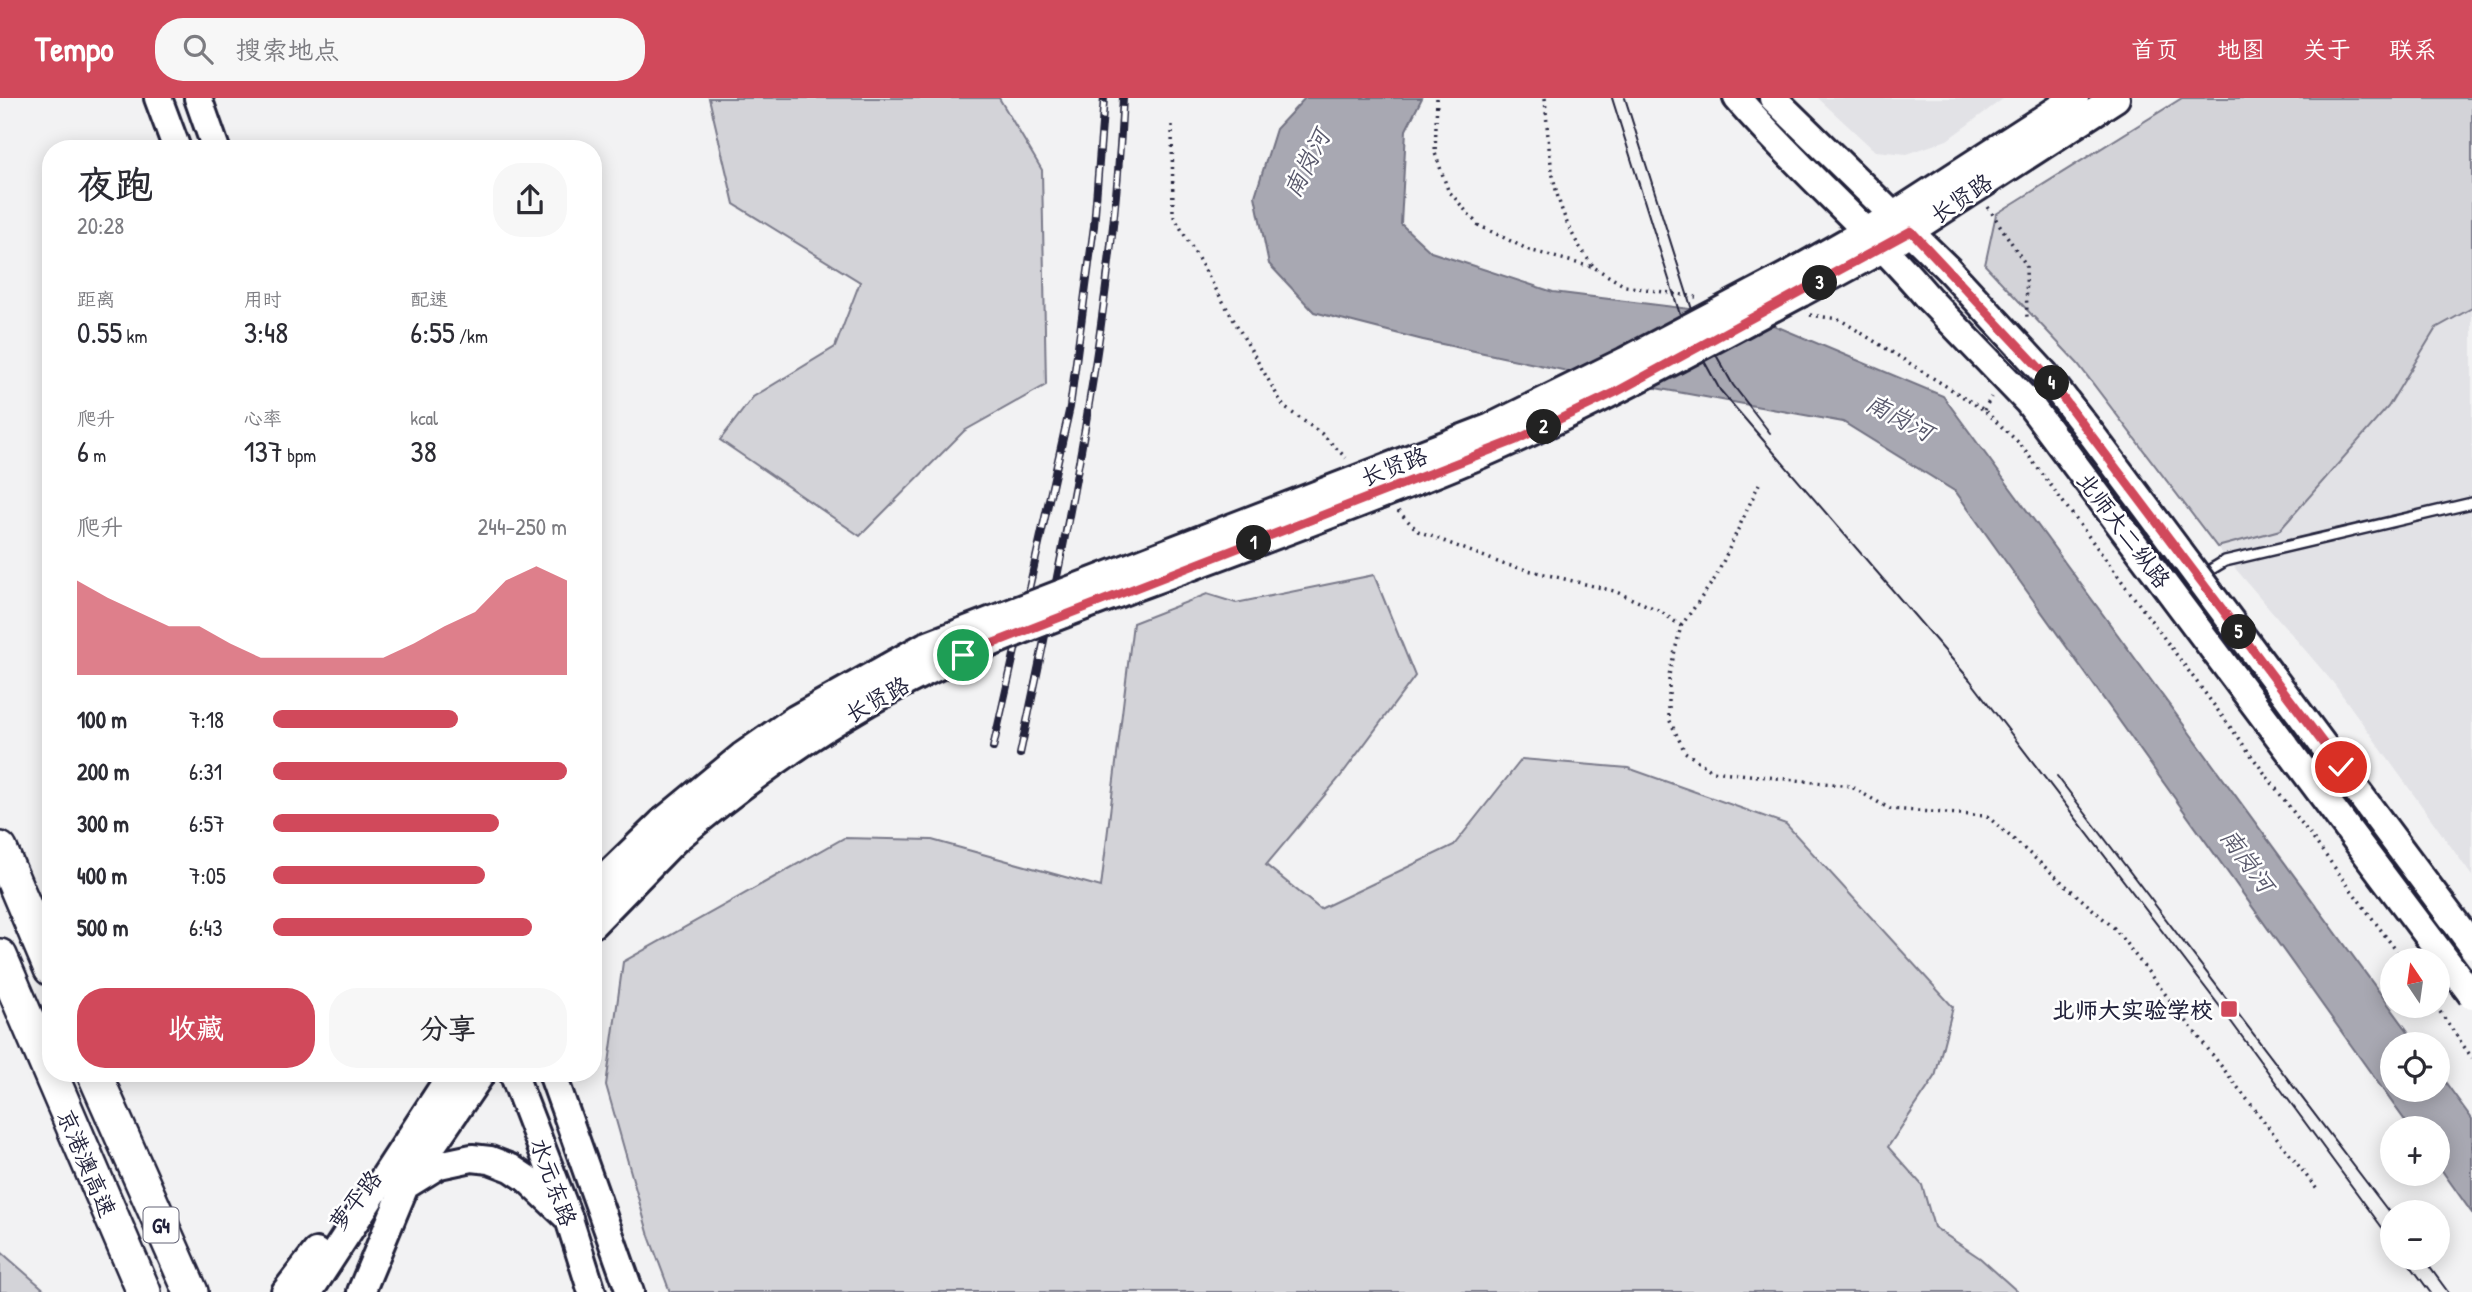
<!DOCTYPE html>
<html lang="zh">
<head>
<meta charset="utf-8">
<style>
	body { margin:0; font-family:"Patrick Hand","LXGW WenKai TC",sans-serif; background:#f7f7f7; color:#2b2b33; height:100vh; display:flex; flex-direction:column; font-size:26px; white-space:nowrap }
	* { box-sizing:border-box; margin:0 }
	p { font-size:23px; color:#7c7c81 }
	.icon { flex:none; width:38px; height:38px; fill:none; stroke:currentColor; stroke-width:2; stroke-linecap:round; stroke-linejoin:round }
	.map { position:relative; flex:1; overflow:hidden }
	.sheet { position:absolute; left:42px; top:42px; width:560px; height:942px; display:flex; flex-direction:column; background:#fff; border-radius:28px; box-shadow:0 4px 18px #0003 }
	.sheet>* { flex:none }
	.needle { width:46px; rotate:347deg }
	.fabs { position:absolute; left:2380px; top:850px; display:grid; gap:14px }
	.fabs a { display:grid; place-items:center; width:70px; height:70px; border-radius:50%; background:#fff; box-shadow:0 4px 18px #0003; font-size:35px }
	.pin { position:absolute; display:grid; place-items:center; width:60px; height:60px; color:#fff; margin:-30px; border:4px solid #fff; border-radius:50%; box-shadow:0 2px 7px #0007 }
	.km { position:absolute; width:35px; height:35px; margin:-18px; border-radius:50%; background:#222; color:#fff; font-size:19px; line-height:35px; text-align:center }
	.round { display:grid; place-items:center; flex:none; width:74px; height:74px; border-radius:28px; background:#f7f7f7 }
	.overview { display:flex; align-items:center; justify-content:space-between; height:119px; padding:0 35px }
	h1 { font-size:38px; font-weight:600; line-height:52px }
	.stats { display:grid; grid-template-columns:repeat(3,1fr); gap:10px; height:119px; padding:7px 35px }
	.stats div { display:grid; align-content:center }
	.stats b { font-size:30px; font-weight:600 }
	.stats small { font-size:19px; font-weight:400 }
	.stats p { font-size:19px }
	.chart { height:196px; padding:14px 35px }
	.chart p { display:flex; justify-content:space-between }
	.chart svg { width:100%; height:126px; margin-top:7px; fill:#d1495b; opacity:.7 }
	.action { display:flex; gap:14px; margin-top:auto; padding:14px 35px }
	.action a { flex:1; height:80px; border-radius:28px; background:#d1495b; color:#fff; font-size:28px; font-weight:600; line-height:80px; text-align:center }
	.action a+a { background:#f7f7f7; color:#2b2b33 }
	ul { padding:0 35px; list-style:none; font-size:23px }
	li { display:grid; grid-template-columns:112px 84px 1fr; align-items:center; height:52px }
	li i { height:18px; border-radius:9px; background:#d1495b }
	header { display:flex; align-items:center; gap:42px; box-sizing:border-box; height:98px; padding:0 35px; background:#d1495b; color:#fff }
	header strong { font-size:33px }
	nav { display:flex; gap:38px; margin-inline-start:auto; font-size:24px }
	.search { width:490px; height:63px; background:#f7f7f7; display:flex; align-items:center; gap:18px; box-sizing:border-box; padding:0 24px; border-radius:28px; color:#7c7c81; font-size:26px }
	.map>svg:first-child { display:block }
	.built { fill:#e2e2e6 }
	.green { fill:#d3d3d8; stroke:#7a7a8a; stroke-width:2 }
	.water { fill:#a8a8b2; stroke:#727282; stroke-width:2 }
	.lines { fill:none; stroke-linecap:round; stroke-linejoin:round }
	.lane-casing { stroke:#22223b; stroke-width:14 }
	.secondary-casing { stroke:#22223b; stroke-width:32 }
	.highway-casing { stroke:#22223b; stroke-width:38 }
	.path { stroke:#22223b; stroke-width:3.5; stroke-dasharray:2 5; stroke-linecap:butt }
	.lane { stroke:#fff; stroke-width:9 }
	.secondary { stroke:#fff; stroke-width:26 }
	.highway { stroke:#fff; stroke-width:33 }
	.tram { stroke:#22223b; stroke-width:2 }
	.rail-casing { stroke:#22223b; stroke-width:8 }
	.rail { stroke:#fff; stroke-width:5; stroke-dasharray:16; stroke-linecap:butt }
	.secondary-bridge-casing { stroke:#22223b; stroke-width:32; stroke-linecap:butt }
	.secondary-bridge { stroke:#fff; stroke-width:26 }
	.route-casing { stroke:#fff; stroke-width:14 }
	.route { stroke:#d1495b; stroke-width:9 }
	.poi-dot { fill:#d1495b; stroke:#fff; stroke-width:2.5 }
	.labels { text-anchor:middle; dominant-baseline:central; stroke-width:5; stroke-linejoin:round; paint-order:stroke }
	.shield { fill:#fff; stroke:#646476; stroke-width:2 }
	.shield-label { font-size:21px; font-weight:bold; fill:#22223b }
	.street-label { font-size:23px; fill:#22223b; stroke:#fff }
	.poi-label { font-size:23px; font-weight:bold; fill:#22223b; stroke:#fff; text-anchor:end }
	.water-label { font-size:24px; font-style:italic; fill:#58586b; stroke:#fff }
</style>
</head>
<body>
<header>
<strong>Tempo</strong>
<div class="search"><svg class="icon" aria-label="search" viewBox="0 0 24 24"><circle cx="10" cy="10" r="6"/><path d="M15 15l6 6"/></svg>搜索地点</div>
<nav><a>首页</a><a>地图</a><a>关于</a><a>联系</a></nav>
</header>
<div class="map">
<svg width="2472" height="1194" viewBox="0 0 2472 1194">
	<rect width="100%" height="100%" fill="#f2f2f3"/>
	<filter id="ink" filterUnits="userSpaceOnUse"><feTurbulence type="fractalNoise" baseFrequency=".0143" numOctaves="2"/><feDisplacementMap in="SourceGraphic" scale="14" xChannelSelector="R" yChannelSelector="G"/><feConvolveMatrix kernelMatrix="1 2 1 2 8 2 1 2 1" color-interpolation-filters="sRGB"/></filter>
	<g filter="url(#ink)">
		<!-- built -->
		<g class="built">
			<path d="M1818,0H2004L1947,42L1907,56L1875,53Z"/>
			<path d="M2472,210V778L2335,587L2217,449L2280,432L2388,309L2436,230Z"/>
		</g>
		<!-- green -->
		<g class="green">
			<path d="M709,0H999L1042,72L1046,287L964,333L860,438L720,342L753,299L835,249L860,184L734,106Z"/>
			<path d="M2182,0H2472V210L2436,230L2388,309L2280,432L2217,449L2078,266L1985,167L1996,116Z"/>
			<path d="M1374,477L1415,578L1340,679L1266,767L1320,811L1454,747L1522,661L1628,670L1786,726L1953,909L1935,979L1888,1049L1922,1087L1934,1129L1980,1160L2018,1194H670L649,1138L606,987L623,864L844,740L932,742L1101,789L1133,525L1207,496L1236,505Z"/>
			<path d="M0,1153L47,1194H0Z"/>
		</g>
		<!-- water -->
		<path class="water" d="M1305,0H1422L1406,32L1401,126L1431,154L1553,194L1754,219L1943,298L2418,947H2392V992H2438V974L2472,1021V1115L2438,1067V1031H2411L1956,394L1843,324L1600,280L1423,242L1314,214L1269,166L1255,98L1276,31Z"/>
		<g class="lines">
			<!-- lane casing -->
			<g class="lane-casing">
				<path id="lane" d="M2177,499L2200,478L2225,463L2472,405"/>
			</g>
			<!-- secondary casing -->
			<g class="secondary-casing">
				<g id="secondary">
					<path d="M158,0L177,51"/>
					<path d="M198,0L216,51"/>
					<path d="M1737,0C1798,71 1869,130 1929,201"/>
					<path d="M1773,0L1948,171"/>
					<path d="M1790,176L1894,117L2075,0"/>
					<path d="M1801,195L1886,149L2116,0"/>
					<path d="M593,791L663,723"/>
					<path d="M593,826L675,742"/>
					<path d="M513,975L569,1121L592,1194"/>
					<path d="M552,975L630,1194"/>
					<path d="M408,1083L482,975"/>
					<path d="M285,1194L316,1154"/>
					<path d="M309,1194L452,975"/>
					<path d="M361,1194L405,1088L439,1067L472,1060L490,1062L511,1070L526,1080L569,1121"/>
				</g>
			</g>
			<!-- highway casing -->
			<g class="highway-casing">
				<g id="highway">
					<path d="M0,751L51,871"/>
					<path d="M0,858L144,1194"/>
					<path d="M94,975L191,1194"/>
				</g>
			</g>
			<!-- path -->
			<g class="path">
				<path d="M1437,0L1435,55L1448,92L1478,127L1529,152L1595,170L1625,188L1696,199"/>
				<path d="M1545,0C1550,65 1551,115 1594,169"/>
				<path d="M1172,27L1173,117L1284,309L1322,336L1346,360"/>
				<path d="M1988,109L2026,167L2027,223"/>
				<path d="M1810,217L1839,221L1984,312L2020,346L2404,863"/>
				<path d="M1984,312L1991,299"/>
				<path d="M1398,413L1418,433L1503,466L1614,493L1660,513L1681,528L1669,577V621L1685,654L1712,673L1850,688L1890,711L1987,718L2114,830L2319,1094"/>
				<path d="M1681,528L1716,479L1759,386"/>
				<path d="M2436,908L2472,960"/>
			</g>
			<!-- lane -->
			<use href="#lane" class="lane"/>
			<!-- secondary -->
			<use href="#secondary" class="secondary"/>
			<!-- highway -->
			<use href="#highway" class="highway"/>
			<!-- tram -->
			<g class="tram">
				<path d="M1612,0L1682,223L1720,292L1970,582L2224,914L2392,1143"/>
				<path d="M1625,0L1694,218L1733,287L1770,335"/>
				<path d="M2057,678L2392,1118"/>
				<path d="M2405,1160L2430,1194"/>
				<path d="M2423,1160L2448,1194"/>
			</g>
			<!-- rail casing -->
			<g class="rail-casing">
				<g id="rail">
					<path d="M993,650L1070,309L1094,128L1104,0"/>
					<path d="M1020,656C1067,438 1112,223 1123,0"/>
				</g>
			</g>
			<!-- rail -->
			<use href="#rail" class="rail"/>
			<!-- secondary-bridge casing -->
			<g class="secondary-bridge-casing">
				<g id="secondary-bridge">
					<path d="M1948,171L2045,276L2087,330L2472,847"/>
					<path d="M1929,201L2028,304L2472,897"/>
					<path d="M663,723L742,658L795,621L925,548L1491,329L1625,263L1790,176"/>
					<path d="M675,742C745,683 817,630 898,588C971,550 1048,522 1125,493C1236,452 1347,412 1456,367C1575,318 1687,255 1801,195"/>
				</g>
			</g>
			<!-- secondary-bridge -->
			<use href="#secondary-bridge" class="secondary-bridge"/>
		</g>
	</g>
	<g class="lines" filter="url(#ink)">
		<!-- route casing -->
		<g class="route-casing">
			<path id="route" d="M963,557L1516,342L1616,294L1911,133L2045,276L2341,669"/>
		</g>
		<!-- route -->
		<use href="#route" class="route"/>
	</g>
	<!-- markers -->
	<rect class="poi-dot" x="2220" y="902" width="18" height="18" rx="3.5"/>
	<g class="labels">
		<!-- shield labels -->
		<rect class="shield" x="143.5" y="1109.5" width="35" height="35" rx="5"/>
		<g class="shield-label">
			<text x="161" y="1127">G4</text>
		</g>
		<!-- street labels -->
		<g class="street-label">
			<text transform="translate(1961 100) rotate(-34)">长贤路</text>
			<text transform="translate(1394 368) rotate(-21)">长贤路</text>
			<text transform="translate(2124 432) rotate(53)">北师大二纵路</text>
			<text transform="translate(877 601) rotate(-29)">长贤路</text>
			<text transform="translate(87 1065) rotate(67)">京港澳高速</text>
			<text transform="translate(554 1084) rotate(70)">水元东路</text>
			<text transform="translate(355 1102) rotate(-52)">萝平路</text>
		</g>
		<!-- poi labels -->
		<g class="poi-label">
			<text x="2213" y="911">北师大实验学校</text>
		</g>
		<!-- water labels -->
		<g class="water-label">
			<text transform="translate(1306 65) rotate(-63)">南岗河</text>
			<text transform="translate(1900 319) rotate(28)">南岗河</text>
			<text transform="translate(2248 762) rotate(54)">南岗河</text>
		</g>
	</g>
</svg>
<div class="fabs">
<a><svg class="needle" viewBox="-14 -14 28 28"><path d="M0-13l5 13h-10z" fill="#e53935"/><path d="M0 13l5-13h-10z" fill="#7c7c81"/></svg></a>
<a><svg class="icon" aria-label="locate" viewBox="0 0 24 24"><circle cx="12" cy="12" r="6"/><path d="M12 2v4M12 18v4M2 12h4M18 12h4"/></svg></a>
<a>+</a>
<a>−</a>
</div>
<div class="pin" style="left:963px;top:557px;background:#1e9e55"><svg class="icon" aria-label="arrive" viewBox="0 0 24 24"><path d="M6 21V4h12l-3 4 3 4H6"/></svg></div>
<div class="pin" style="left:2341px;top:669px;background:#d93025"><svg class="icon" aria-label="check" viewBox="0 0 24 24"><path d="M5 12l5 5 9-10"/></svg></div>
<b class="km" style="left:1254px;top:445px">1</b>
<b class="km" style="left:1544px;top:329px">2</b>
<b class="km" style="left:1820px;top:185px">3</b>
<b class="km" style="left:2052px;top:285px">4</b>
<b class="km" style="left:2239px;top:534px">5</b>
<section class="sheet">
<div class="overview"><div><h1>夜跑</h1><p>20:28</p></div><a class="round"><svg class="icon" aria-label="share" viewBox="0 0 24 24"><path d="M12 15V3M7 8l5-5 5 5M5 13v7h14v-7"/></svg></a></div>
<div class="stats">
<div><p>距离</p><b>0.55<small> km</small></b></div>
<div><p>用时</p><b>3:48</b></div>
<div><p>配速</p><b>6:55<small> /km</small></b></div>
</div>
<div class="stats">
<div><p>爬升</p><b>6<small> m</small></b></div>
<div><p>心率</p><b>137<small> bpm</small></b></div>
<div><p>kcal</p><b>38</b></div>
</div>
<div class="chart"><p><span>爬升</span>244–250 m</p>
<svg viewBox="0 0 160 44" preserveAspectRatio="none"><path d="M0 44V11L10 17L20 22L30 27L40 27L50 33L60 38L70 38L80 38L90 38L100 38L110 33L120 27L130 22L140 11L150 6L160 11V44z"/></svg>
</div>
<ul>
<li><b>100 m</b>7:18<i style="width:63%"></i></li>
<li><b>200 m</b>6:31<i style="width:100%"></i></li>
<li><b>300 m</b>6:57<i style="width:77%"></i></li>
<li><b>400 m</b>7:05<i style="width:72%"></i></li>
<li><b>500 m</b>6:43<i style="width:88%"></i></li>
</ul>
<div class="action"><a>收藏</a><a>分享</a></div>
</section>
</div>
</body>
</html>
